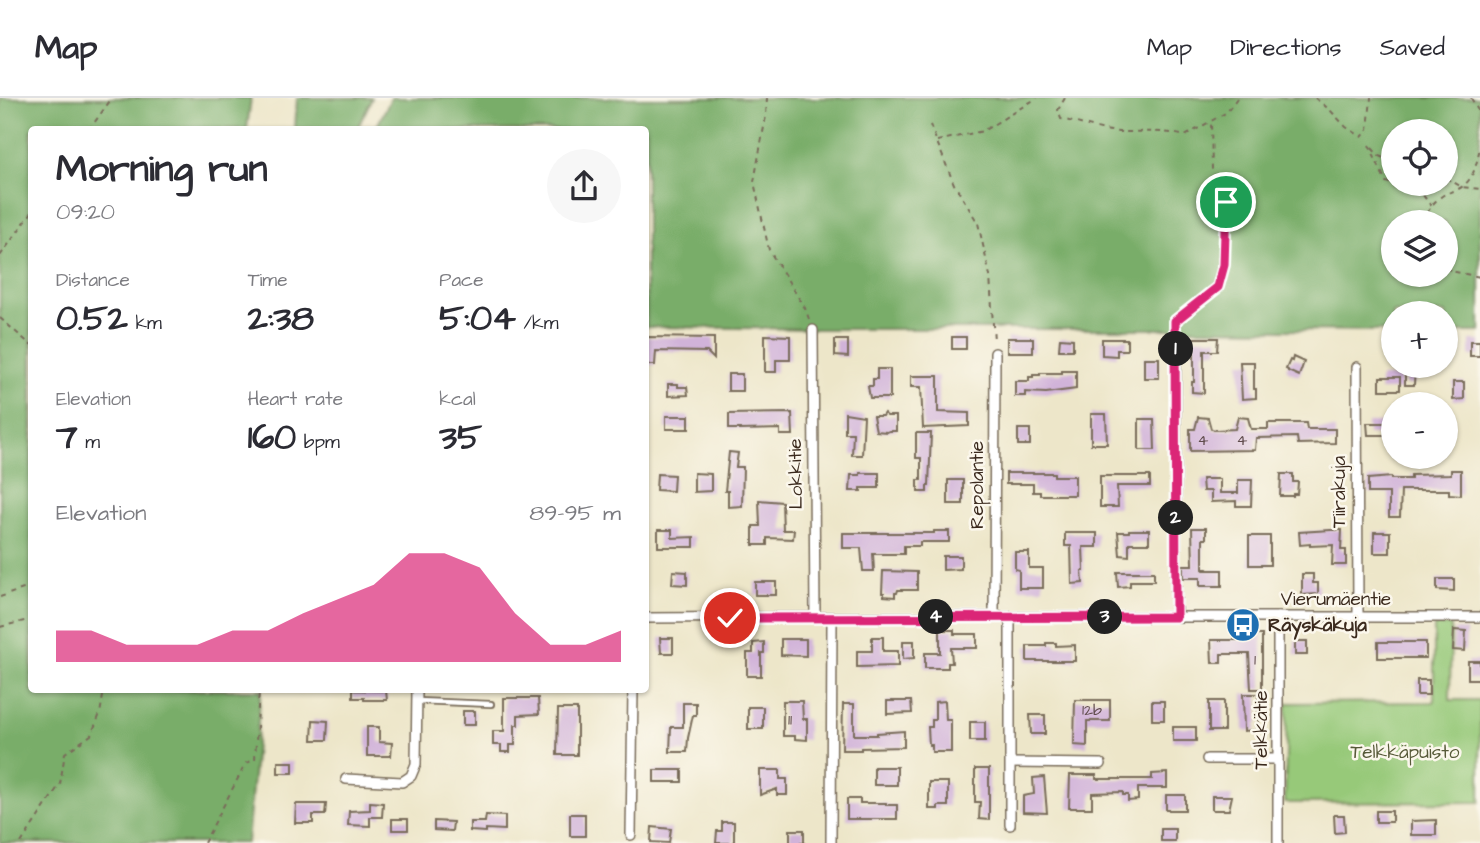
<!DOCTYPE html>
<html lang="en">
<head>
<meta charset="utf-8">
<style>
	body { margin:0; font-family:"Architects Daughter",sans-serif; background:#f7f7f7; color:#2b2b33; height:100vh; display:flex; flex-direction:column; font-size:26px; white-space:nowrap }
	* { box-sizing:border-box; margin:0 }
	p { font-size:23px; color:#7c7c81 }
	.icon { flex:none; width:38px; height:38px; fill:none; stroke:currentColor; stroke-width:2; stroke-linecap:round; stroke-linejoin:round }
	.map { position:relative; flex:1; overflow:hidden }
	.side { position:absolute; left:28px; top:28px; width:621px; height:567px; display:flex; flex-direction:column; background:#fff; border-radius:7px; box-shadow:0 2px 5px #0004 }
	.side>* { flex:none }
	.tools { position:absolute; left:1381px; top:21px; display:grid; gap:14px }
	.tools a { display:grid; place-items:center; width:77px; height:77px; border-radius:50%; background:#fff; box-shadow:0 2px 5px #0004; font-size:35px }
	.pin { position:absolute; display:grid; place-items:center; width:60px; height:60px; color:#fff; margin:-30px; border:4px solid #fff; border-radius:50%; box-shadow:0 2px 7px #0007 }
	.km { position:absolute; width:35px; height:35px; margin:-18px; border-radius:50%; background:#222; color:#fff; font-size:19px; line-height:35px; text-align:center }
	.round { display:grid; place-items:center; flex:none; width:74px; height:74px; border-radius:37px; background:#f7f7f7 }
	.head { display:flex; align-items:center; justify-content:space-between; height:119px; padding:0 28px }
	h1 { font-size:38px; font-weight:700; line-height:52px }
	.stats { display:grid; grid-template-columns:repeat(3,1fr); gap:10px; height:119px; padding:7px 28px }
	.stats div { display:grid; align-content:center }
	.stats b { font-size:35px; font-weight:700 }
	.stats small { font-size:19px; font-weight:400 }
	.stats p { font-size:19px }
	.chart { height:196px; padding:14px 28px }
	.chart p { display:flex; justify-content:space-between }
	.chart svg { width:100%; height:126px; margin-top:7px; fill:#db2777; opacity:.7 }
	header { display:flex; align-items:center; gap:42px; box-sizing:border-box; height:98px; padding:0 35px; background:#fff; border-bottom:2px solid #e1e1e2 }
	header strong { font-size:33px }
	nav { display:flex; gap:38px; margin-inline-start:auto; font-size:24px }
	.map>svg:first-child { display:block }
	.green { fill:#97c979; stroke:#697a4c; stroke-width:2 }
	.forest { fill:#79ad69; stroke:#5a6c44; stroke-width:2; fill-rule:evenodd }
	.building { fill:#d1b3d9 }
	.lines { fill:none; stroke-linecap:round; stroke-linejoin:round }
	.lane-casing { stroke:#796c5a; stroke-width:8 }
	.street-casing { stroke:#796c5a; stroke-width:12 }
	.path { stroke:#796c5a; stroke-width:2; stroke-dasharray:5 5; stroke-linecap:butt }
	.lane { stroke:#fff; stroke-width:4.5 }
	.street { stroke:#fff; stroke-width:9 }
	.route-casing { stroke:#fff; stroke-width:14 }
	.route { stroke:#db2777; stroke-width:9 }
	.labels { text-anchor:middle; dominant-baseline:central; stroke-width:5; stroke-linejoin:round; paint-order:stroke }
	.number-label { font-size:16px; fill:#604c4d }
	.street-label { font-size:19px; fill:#3b2a1e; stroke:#fbf7ec }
	.poi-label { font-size:19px; font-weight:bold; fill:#3b2a1e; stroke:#fbf7ec; text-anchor:start }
	.park-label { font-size:19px; fill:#575a39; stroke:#fbf7ec }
</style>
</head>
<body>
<header>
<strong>Map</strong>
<nav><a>Map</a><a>Directions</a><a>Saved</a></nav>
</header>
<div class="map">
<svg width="1480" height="745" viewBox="0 0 1480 745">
	<rect width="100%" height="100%" fill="#fbf7ec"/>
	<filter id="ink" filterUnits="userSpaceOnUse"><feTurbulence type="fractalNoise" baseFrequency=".0143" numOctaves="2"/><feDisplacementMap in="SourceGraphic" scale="14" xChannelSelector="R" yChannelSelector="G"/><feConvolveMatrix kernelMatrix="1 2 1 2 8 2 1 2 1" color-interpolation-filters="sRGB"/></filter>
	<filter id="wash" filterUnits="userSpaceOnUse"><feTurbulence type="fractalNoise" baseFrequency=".00686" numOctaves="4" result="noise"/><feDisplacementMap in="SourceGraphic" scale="28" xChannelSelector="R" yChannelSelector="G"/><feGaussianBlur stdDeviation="1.57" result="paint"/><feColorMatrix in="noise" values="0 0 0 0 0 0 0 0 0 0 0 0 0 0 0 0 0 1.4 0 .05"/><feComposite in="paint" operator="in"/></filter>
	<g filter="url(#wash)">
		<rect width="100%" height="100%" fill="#ede6c9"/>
		<!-- green -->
		<path class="green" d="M1451,527L1450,602H1480V704L1285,705L1287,605L1434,604V528Z"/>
		<!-- forest -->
		<g class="forest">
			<path d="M0,0H251L247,31L32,32V592H261L247,745H0Z"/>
			<path d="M297,0H372L357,31H295Z"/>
			<path d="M391,0H1480V234H1446V215H1393V233L1181,231H819L646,229V32H375ZM1393,33H1446V86H1393ZM1393,124H1446V177H1393Z"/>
		</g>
		<g id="blocks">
			<!-- building -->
			<g class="building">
				<path d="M765,237L790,238V262H776V274H765Z"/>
				<path d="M646,239L714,240V261L707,254L656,253L655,267H646Z"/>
				<rect x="952" y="239" width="14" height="12"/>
				<rect x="1007" y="240" width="26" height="14"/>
				<path d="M1060,240L1073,241V252H1059Z"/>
				<path d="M1194,240H1218L1217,253H1204V295L1192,294V284H1194Z"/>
				<path d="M1102,241H1127V252H1117V258L1102,257Z"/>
				<path d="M835,242H848V259L835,258Z"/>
				<rect x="1470" y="243" width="10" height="15"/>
				<path d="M1293,259L1304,264L1299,278L1288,273V272L1286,271L1290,262L1292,263Z"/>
				<rect x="1144" y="260" width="15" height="20"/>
				<path d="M1240,264H1254V291H1256V300L1242,301Z"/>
				<path d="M1405,268H1415L1414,287H1405Z"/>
				<path d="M877,271H890V300H870L868,288H873V281H877Z"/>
				<path d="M1062,273H1076V291L1046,295L1025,294V298H1015V283H1029V279H1033V277H1040V275H1062Z"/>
				<rect x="728" y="276" width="14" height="17"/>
				<path d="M911,278H938V314L969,315V328L923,330L921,289H911Z"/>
				<rect x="1380" y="279" width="20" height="13"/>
				<path d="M1453,284H1464V301L1453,302Z"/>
				<path d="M668,286H678V289H687L688,297L668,298Z"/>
				<path d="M792,315L793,337H780V331L740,332V331H729V316Z"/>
				<path d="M845,315L864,318L862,357H852L853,335H845Z"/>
				<path d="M884,315L887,318H896V333H889L887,334L876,333L873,318H882Z"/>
				<path d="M1091,316H1106L1107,346H1091Z"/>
				<rect x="666" y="318" width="23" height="13"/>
				<path d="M1198,319L1208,320L1211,331L1216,332L1235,331L1238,319L1248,320L1251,331H1268V325H1306L1307,331H1335V345L1298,346L1297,339L1256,340L1255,352L1190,353V331H1195Z"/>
				<path d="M1139,321H1154L1155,352H1139Z"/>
				<path d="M1367,325H1387V337H1368Z"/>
				<rect x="1018" y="331" width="12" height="16"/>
				<path d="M916,335H931L929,388H927V394H918V382H921V360H916Z"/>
				<path d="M729,354L738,355L736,369H743L742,408L728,409V393H725Z"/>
				<path d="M1451,372H1461V397L1449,396V392H1401L1400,419H1389V395H1368V381L1391,379V381H1411V377L1451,376Z"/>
				<path d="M694,375L711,376V393L694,394Z"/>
				<path d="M860,375H879V390H861V393H850L851,377H860Z"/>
				<path d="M1006,375H1054V378H1075V397H1040V394H1033V386H1006Z"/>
				<path d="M657,376L674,377L673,393L656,392Z"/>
				<path d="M1281,376H1293V384H1298L1297,396H1293V398H1280Z"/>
				<path d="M1100,378H1150V388H1117L1118,409H1100Z"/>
				<path d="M1202,381H1220V395H1238V382H1252L1251,408H1236V403L1211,404V393H1203Z"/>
				<rect x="948" y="382" width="15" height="24"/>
				<path d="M759,402L782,404L783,432H794L793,441L767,440V447H753V428H760Z"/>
				<path d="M1192,430H1206V441H1203V471H1206L1205,472H1222V488H1200V480H1183V467H1193Z"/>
				<path d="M658,432H672V440L694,439V449H658Z"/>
				<path d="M1129,432H1149V445H1129V458L1120,457L1118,434H1129Z"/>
				<path d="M1331,432H1342L1341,452H1346V467H1332L1333,447L1310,448V446L1300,447L1299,434Z"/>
				<path d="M934,433H949V444H920V448H904V456H873L874,473H863L861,450H843V435H934Z"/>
				<rect x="1374" y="434" width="16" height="21"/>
				<path d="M1065,435H1097V449H1083L1084,473H1082L1083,485L1072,486L1071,448H1065Z"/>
				<rect x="1249" y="438" width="21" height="29"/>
				<path d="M1015,454H1029V470H1043V490H1019V472L1015,471Z"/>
				<path d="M943,458H961V471L943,472Z"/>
				<path d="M673,473L687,474V487L672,486Z"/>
				<path d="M883,473L917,474V492H898L897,495H895V499L884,498V495H882Z"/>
				<path d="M1117,474H1154V483H1130V488L1118,489Z"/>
				<path d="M1302,476H1313V485H1318V496L1302,497Z"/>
				<path d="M1437,481H1454V493L1437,492Z"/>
				<rect x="755" y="484" width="21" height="13"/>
				<path d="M940,532H954V536H977V550H951L952,565H948V570H925V555H940Z"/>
				<path d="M1454,532L1466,533L1465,553L1453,552Z"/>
				<path d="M1241,537H1262V591H1251L1249,556H1221V565H1212L1211,542H1241Z"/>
				<path d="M872,539H883V553H898V568L857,569V553H872Z"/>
				<path d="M660,540H673V555H661Z"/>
				<path d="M781,541H806V558L781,557Z"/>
				<path d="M903,543H914V560L903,561Z"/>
				<rect x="1295" y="543" width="12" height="14"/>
				<path d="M764,544V555H761V578H747V555H753V545Z"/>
				<rect x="1378" y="544" width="48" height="16"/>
				<path d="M1046,545H1056V548L1075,547V563H1027V548H1046Z"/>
				<rect x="1468" y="563" width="12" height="18"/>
				<rect x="1417" y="582" width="12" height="15"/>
				<path d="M353,592L386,593L387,602H364V600H353Z"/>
				<path d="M1243,596H1258V626H1256V632L1244,633Z"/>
				<path d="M504,600H538L539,616L518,617V627H515V647H510V654H501V647H493V633H504Z"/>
				<path d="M1075,602H1110V623H1087V648L1074,647Z"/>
				<path d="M783,603H802L803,621H807V642L795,641V638H783Z"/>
				<path d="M887,603H911L912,615L887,616Z"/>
				<path d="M945,603L946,622H951V654H932V647H929L928,629H932V622H935V604Z"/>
				<rect x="1152" y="603" width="12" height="19"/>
				<rect x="1209" y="603" width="15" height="30"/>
				<path d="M683,605H696V617H693L688,640L687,654H670L671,629H683Z"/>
				<path d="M843,606H854V637H877V635L904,633V649L861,650V652H842Z"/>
				<rect x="748" y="609" width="15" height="22"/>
				<path d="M558,611H577V657H557Z"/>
				<rect x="463" y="613" width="12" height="14"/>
				<path d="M1030,617H1045V636H1031Z"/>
				<path d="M313,622L328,623L327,642H312Z"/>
				<rect x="970" y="624" width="15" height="19"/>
				<path d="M367,629H379V644L392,645L391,658H367Z"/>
				<rect x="1173" y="629" width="23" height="14"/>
				<rect x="278" y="664" width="15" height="11"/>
				<rect x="874" y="669" width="23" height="18"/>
				<path d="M975,671H989V722L979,721L980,704H975Z"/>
				<rect x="654" y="672" width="28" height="12"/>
				<path d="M760,672H780V681H787V697H777V691L760,697Z"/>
				<path d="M1167,675V690H1138V702L1128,703V697H1123V694L1092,695V710H1069L1070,677H1096V681H1152V676Z"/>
				<path d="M1044,679L1047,715L1023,714V698L1034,696L1033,680Z"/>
				<path d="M929,684H948V708H938V711H929Z"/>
				<rect x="1166" y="697" width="19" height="15"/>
				<path d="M1212,698H1232L1229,712H1212Z"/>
				<path d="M847,701H860V705H886V707H897V721H847Z"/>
				<path d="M370,704L383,705L382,719H370V728L348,727L349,713L370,712Z"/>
				<path d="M296,706H326L325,717H313V725H295Z"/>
				<rect x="1376" y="713" width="16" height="11"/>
				<rect x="570" y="716" width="15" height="22"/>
				<path d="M486,717L505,718V732L486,731V734L470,733V724H485Z"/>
				<path d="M1334,717H1344L1345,734L1335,735Z"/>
				<rect x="392" y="721" width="16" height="11"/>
				<path d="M1436,722V737H1411V723Z"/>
				<path d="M434,723L453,724L452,733L434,732Z"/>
				<path d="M722,724H734V745H716L717,733H722Z"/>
				<path d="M652,729L671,731L669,745L651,744Z"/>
				<rect x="1161" y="731" width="14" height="12"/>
				<rect x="790" y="732" width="14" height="13"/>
			</g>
		</g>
	</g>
	<g filter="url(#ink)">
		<use href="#blocks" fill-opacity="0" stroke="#796c5a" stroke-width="2"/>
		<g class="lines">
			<!-- lane casing -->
			<g class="lane-casing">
				<path id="lane" d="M418,603L491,606"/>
			</g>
			<!-- street casing -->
			<g class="street-casing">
				<g id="street">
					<path d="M813,232L815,519"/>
					<path d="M1357,269L1358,518"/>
					<path d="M994,519L995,255"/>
					<path d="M1176,519V249"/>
					<path d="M1278,519V745"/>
					<path d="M646,520L832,519H1480"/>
					<path d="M1207,661H1278"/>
					<path d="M1011,665L1101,666"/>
					<path d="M346,681L402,684L411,678L416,666L417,592"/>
					<path d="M1010,727V519"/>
					<path d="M631,737L633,592"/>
					<path d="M831,745L832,519"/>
				</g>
			</g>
			<!-- path -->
			<g class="path">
				<path d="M767,0L766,18L754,84L769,152L805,210L809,221"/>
				<path d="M1065,0L1058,12L1061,21C1078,25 1106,34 1122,34C1143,34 1164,32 1185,38L1227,14L1237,0"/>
				<path d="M1315,0L1330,12L1346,29L1362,39L1368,32L1371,0"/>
				<path d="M1471,0L1480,16V28"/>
				<path d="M930,27L954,86L978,125L990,178L994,243"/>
				<path d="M89,32L112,0"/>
				<path d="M937,43L983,33L1037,0"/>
				<path d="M1369,47L1386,84L1423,97L1431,108"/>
				<path d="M1372,50L1379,58L1393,64"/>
				<path d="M1446,80L1462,89L1480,91"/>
				<path d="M1424,124C1427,113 1433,104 1442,98C1448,94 1457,93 1463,88C1475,79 1477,63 1480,49"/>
				<path d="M0,158L32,114"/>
				<path d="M1446,169L1451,173L1480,179"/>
				<path d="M0,220L32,248"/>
				<path d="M1176,237L1175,223L1218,189L1224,167L1226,104L1212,72L1211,24"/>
				<path d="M0,499L32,488"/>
				<path d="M0,529L32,521"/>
				<path d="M21,745L60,686L65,655L91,637L100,616L104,592"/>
				<path d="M204,745L246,665L255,662L259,592"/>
			</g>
			<!-- lane -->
			<use href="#lane" class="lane"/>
			<!-- street -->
			<use href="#street" class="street"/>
		</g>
	</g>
	<g class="lines" filter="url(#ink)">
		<!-- route casing -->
		<g class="route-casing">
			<path id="route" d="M730,520L1176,519L1175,223L1218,189L1224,167L1226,104"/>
		</g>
		<!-- route -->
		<use href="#route" class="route"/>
	</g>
	<!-- icons -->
	<defs>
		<g id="bus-disc" transform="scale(1.75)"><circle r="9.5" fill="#1f6fb2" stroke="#fbf7ec"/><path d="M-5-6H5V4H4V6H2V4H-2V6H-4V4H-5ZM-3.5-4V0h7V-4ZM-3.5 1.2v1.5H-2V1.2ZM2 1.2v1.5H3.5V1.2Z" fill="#fff"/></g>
	</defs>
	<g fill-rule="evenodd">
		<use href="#bus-disc" x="1243" y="527"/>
	</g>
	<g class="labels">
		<!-- number labels -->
		<g class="number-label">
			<text x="1203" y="342">4</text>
			<text x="1242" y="342">4</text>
			<text x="1255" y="562">1</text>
			<text x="1092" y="612">12b</text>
			<text x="790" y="622">11</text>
		</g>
		<!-- street labels -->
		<g class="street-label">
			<text transform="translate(796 376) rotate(-91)">Lokkitie</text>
			<text transform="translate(977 387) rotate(-90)">Repolantie</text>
			<text transform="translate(1339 394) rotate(-90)">Tiirakuja</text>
			<text x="1336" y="501">Vierumäentie</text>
			<text transform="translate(1261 632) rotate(-90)">Telkkätie</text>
		</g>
		<!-- poi labels -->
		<g class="poi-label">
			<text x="1268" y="527">Räyskäkuja</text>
		</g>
		<!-- park labels -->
		<g class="park-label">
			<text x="1405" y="654">Telkkäpuisto</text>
		</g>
	</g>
</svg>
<div class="tools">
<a><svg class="icon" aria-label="locate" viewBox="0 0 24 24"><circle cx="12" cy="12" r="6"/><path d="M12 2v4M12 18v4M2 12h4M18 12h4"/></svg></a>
<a><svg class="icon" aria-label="layers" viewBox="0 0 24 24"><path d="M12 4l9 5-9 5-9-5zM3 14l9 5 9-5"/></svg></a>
<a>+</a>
<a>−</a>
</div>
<div class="pin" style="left:1226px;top:104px;background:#1e9e55"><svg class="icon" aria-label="arrive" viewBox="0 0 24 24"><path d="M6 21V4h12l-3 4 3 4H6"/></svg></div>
<div class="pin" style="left:730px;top:520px;background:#d93025"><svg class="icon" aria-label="check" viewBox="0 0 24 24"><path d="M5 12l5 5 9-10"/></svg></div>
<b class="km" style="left:1176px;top:251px">1</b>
<b class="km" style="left:1176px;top:420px">2</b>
<b class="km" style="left:1105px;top:519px">3</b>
<b class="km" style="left:936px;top:519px">4</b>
<section class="side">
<div class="head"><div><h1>Morning run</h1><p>09:20</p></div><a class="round"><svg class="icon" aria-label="share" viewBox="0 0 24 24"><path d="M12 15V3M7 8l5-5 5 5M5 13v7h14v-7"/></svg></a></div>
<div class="stats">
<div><p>Distance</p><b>0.52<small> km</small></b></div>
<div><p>Time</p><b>2:38</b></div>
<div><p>Pace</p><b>5:04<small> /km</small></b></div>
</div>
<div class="stats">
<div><p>Elevation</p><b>7<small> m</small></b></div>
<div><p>Heart rate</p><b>160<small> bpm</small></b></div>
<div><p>kcal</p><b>35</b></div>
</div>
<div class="chart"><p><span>Elevation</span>89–95 m</p>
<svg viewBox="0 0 160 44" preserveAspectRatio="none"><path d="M0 44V33L10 33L20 38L30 38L40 38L50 33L60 33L70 27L80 22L90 17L100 6L110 6L120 11L130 27L140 38L150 38L160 33V44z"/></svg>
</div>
</section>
</div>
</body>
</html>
